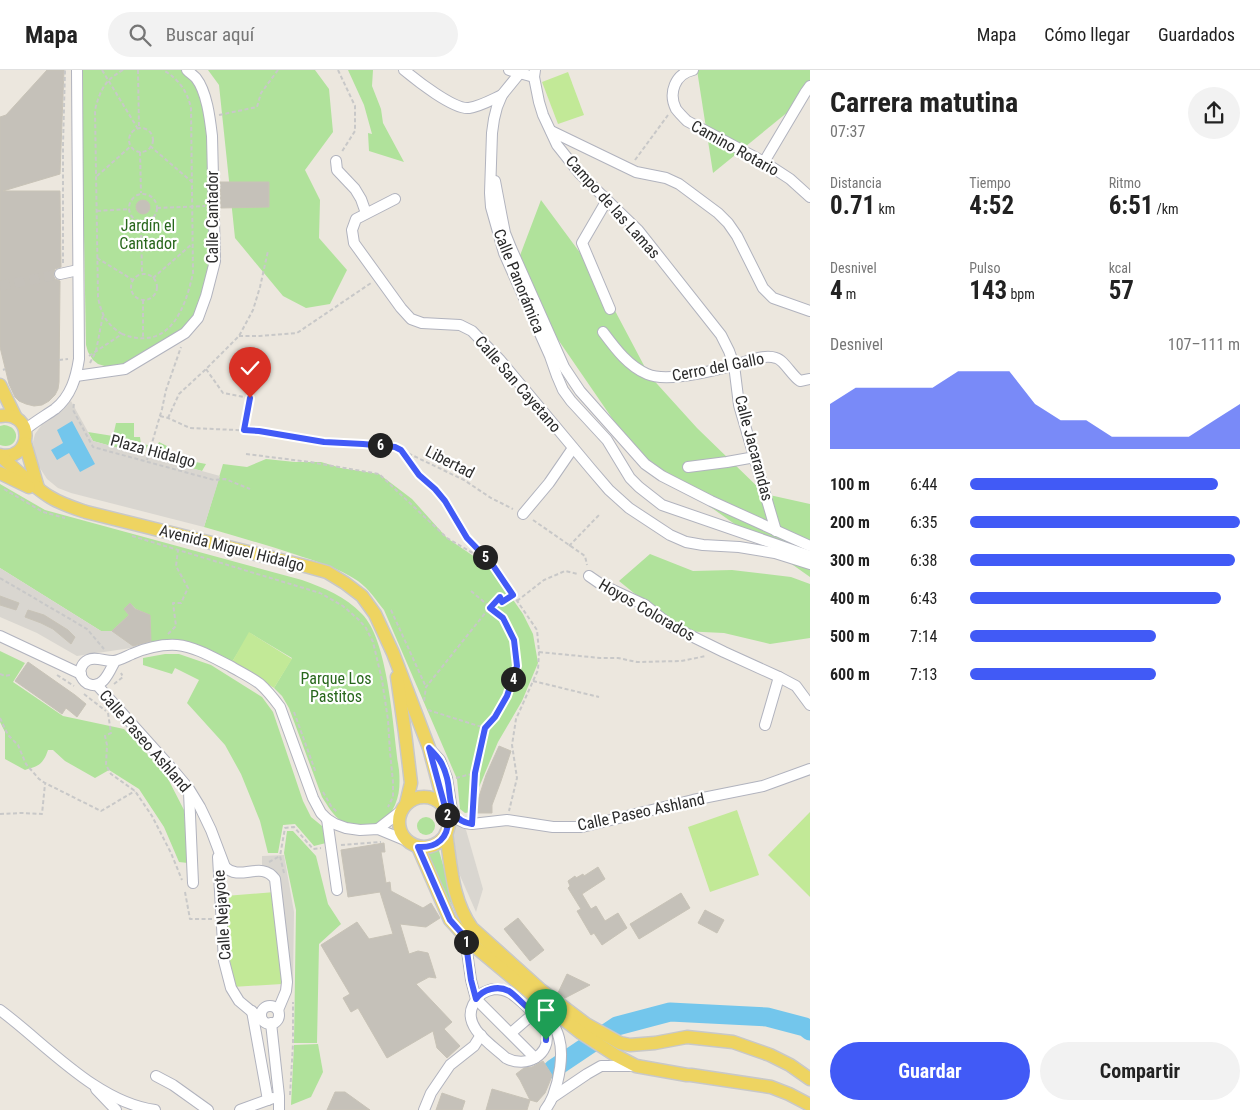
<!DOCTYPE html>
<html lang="es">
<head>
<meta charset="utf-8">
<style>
	body { margin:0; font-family:"Roboto Condensed",sans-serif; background:#f2f2f2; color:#222; height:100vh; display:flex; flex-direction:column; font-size:19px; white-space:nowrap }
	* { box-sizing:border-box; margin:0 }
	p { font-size:16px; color:#767676 }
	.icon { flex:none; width:28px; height:28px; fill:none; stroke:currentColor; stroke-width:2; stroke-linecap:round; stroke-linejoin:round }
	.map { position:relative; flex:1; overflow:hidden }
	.side { display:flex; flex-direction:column; background:#fff; width:450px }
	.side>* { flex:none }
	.pin { position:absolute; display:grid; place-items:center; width:42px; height:42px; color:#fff; margin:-51px -21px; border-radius:50% 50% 50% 0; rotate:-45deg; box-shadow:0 0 5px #0007 }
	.pin .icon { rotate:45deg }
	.km { position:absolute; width:25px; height:25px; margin:-12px; border-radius:50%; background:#222; color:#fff; font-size:14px; line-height:25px; text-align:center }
	.round { display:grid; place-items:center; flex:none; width:52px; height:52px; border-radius:26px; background:#f2f2f2 }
	.summary { display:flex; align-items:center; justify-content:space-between; height:85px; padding:0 20px }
	h1 { font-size:28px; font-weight:700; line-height:38px }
	.metrics { display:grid; grid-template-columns:repeat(3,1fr); gap:8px; height:85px; padding:5px 20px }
	.metrics div { display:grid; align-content:center }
	.metrics b { font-size:25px; font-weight:700 }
	.metrics small { font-size:14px; font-weight:400 }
	.metrics p { font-size:14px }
	.chart { height:140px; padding:10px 20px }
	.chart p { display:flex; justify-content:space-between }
	.chart svg { width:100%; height:90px; margin-top:5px; fill:#415af6; opacity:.7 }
	.button { display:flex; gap:10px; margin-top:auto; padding:10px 20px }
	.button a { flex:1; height:58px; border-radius:30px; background:#415af6; color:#fff; font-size:20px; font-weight:700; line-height:58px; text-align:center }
	.button a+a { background:#f2f2f2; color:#222 }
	ul { padding:0 20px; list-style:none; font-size:16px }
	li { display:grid; grid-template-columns:80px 60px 1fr; align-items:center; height:38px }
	li i { height:12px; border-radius:6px; background:#415af6 }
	header { display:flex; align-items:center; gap:30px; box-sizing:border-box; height:70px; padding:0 25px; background:#fff; border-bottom:1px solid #e0e0e0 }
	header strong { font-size:24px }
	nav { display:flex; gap:28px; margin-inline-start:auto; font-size:18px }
	.search { width:350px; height:45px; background:#f2f2f2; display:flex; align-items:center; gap:12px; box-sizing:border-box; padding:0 18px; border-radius:28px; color:#767676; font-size:19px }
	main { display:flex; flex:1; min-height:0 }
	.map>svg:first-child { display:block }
	.green { fill:#b0e29b }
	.pitch { fill:#c2e997 }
	.plaza { fill:#d9d6d0 }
	.water { fill:#73c6ec }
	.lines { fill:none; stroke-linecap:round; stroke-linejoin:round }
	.river { stroke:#73c6ec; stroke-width:19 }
	.building { fill:#c5c1b9; stroke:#c8c3b7 }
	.minor-tunnel { stroke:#c5c1ba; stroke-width:10; stroke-dasharray:10 5; stroke-linecap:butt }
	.minor-casing { stroke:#b1b3be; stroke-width:12 }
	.major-casing { stroke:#c8c8c8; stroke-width:15 }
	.path { stroke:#c8c8c8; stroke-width:2; stroke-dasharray:4 2.5; stroke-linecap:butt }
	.minor { stroke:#fff; stroke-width:10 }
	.major { stroke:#eed461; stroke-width:12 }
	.route-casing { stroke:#fff; stroke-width:10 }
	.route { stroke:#415af6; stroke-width:6 }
	.labels { text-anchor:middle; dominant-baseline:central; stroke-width:4.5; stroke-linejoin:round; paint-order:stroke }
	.street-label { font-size:16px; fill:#2b2b2b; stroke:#fff }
	.park-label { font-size:16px; fill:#28671c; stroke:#fff }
</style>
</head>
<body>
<header>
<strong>Mapa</strong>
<div class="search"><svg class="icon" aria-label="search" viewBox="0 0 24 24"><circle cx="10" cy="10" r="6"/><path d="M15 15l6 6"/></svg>Buscar aquí</div>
<nav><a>Mapa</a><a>Cómo llegar</a><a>Guardados</a></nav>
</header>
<main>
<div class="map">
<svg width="810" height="1040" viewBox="0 0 810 1040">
	<rect width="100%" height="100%" fill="#ece7de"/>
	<!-- green -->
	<g class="green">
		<path d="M81,0H182L193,10L203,37L208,65L212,184L197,242L187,256L126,295L111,298L98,294L93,290L88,282L86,275Z"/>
		<path d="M208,0H315L329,19L333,62L305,100L320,130L319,168L347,200L330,234L306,238L283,226L235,168L219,15Z"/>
		<path d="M348,0H373L372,16L381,39L383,53L404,92L369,81L368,63L372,64L364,35Z"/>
		<path d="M697,0H810V24L713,103Z"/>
		<path d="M541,130L595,203L649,305L697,358L765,424L810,434V507L638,386L513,204Z"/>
		<path d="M116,353H134V367H140L141,374L148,375L143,385L93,371L88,362L113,366Z"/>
		<path d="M4,355C23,357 18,381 0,375V356Z"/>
		<path d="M159,372L169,377L167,380L180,389L206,394L202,401L152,387Z"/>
		<path d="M266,389L295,392H321L341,398L379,404L412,429L447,468L491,498L523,544L533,564L538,593L522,631L498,672L477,722L474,738L471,742L465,743L460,739L457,709L384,540C376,530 369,519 358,511C339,498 315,491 294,484C264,474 234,466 204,457L223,394L247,397Z"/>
		<path d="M0,414L45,440L302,510C324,518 345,526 362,544C389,571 393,661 399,700C400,712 400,724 395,735C387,755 361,763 342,751C333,746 328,736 322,727L289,638L282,626L274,618L292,588L250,563L232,592L199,575L177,573L151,575L129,545L112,561H101L0,498Z"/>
		<path d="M650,484L693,501L732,500L791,507L810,514V568L770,574L724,563L681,561L619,511Z"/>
		<path d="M0,581L25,593L13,612L63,646L124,659L165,703L184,740L188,793L179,792L164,757L139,719L109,700L95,708L65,691L53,680H48C43,695 38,696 25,700L5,689V662L0,652Z"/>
		<path d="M165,584H179L211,595L262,627L273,642L303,731L311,747L322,756L326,773L314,776L295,754L283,755L278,783H268L260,751L241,704L225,675L187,633L199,610L175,598L172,604L143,595V588Z"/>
		<circle cx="426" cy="756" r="9"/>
		<path d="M287,761H293L316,786L328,834L341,854L319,874L317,973H294L296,840L284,783Z"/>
		<path d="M438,777L454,834L452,835L440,816L427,781Z"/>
		<path d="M318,974L323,1002L311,1027L291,1035L294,975Z"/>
	</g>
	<!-- pitch -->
	<g class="pitch">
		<path d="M568,2L584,45L558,54L542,12Z"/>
		<path d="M249,562L292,589L274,618L232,592Z"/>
		<path d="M737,740L759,805L710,822L688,757Z"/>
		<path d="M810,742V827L768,785Z"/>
		<path d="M275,822L282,914L232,917L225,826Z"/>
	</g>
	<!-- plaza -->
	<g class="plaza">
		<path d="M71,331L93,371L220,406L204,457L71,423L58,418L47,409L38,395L35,386L33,372L35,364L43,353L55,343Z"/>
		<path d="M0,498L101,561H112L129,545L124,539L130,533L136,539L150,545L151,575L77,586L37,563L0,547Z"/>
		<path d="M452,752L466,760L483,819L476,842L458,801Z"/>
		<path d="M284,785L294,842L293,913H289L278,805L262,795V786Z"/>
	</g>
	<!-- water -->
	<path class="water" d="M72,351L95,394L80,402L69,383L57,390L51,380L63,373L57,360Z"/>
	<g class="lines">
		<!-- river -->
		<path class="river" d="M553,999L617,956L670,942L767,947L805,957L810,961"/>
	</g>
	<!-- building -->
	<g class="building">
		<path d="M47,0H64L60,104L3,121H60L61,197L55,199L53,205L55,209L60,211L59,312L58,319L55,325L49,331L42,335L34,336L26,334L19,331L15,327L9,314L0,277V47L6,45Z"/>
		<path d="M220,112H269V137L221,138Z"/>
		<circle cx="143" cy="137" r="7"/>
		<path d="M0,526L19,533L16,540L0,535Z"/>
		<path d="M130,533L135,539L150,545L151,571L133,576L112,561L129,545L124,539Z"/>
		<path d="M28,540L44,545L68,560L75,567L71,574L53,559L41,553L25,547Z"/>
		<path d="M28,592L75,625L86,634L77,647L66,638L62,644L15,611Z"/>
		<path d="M499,676L511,681L501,711L492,735V743H477V733L486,705Z"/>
		<path d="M384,773L385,782H381L386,813L390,812L391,821L423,838L431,833L440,848L426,857L400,854L409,884L418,881L428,883L436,908L429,907L416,914L452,952L444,959L460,976L447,988L437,978L433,961L387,988L358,938L351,942L343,928L350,924L321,875L357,852L369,869L393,864L380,822L348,827L341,780Z"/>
		<path d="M598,797L605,809L582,824L591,839L596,836L605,851L618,843L627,858L602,875L594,863L591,865L577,841L581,839L568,818L570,816L568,811L575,806L576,808L583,804L584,806Z"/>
		<path d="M681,823L690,838L639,869L630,854Z"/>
		<path d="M705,840L724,850L717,863L698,853Z"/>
		<path d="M518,848L544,880L530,891L504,859Z"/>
		<path d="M567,904L590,915L565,928L558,923Z"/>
		<path d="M543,991L552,1005L550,1011L545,1023L537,1032L530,1030L520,1010L516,1004L524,998L532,997Z"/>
		<path d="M492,1019L530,1030L527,1040H486Z"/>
		<path d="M335,1022H345L370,1040H327Z"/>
		<path d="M442,1023L465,1031L462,1040H436Z"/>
	</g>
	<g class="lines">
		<!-- minor-tunnel -->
		<path class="minor-tunnel" d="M0,216L60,204"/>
		<!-- minor casing -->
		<g class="minor-casing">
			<g id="minor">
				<path d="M404,0C416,10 454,40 469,38C481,36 491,30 502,25"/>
				<path d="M509,0L534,7"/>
				<path d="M520,0L519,4L502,25L497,37L494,49L492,63L490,123L491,137L504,183L550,286L557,306L563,320L571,331L607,370L630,408L639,417L662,435L810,486"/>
				<path d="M535,0L534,7L539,32L543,45L557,75L580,104L638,160L721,265L729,281L734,295L739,335L776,461"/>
				<path d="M693,0C675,4 668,23 676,39C679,43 683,47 687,51L764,92L790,109L810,127"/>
				<path d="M551,61L636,102L666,108L679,114L718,143L728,153L737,166L763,218L773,228L810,241"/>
				<path d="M336,91L337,100L355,119L361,129L366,143"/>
				<path d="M764,92L805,23L810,16"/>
				<path d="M495,111L502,148L505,163L511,178L564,297L580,321L645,394L662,406L711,431L810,476"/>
				<path d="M395,129L356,149L352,160L354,173L401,238L411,249L422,253L460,255L472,261L500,290L591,399L609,420L629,438L670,465L686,472L703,475L739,477L775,483L810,494"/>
				<path d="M607,130L582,173L610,239"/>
				<path d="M60,204L78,200"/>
				<path d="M603,262C615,278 628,296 647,304C667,313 717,300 738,294C749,291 764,284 776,288C784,290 792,306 800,311L810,309"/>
				<path d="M76,306L125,299L185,263L198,248L206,226L215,191L212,66C210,49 207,22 196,8C193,5 190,3 187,0"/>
				<path d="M25,360C34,352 45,346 55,339C71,326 76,308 79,289L77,0"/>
				<path d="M688,397L727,392L755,387"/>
				<path d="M523,444L549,413L573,378"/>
				<path d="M589,506L602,515L645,535L671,556L724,582L779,607L796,616L810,635"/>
				<path d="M0,566L81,604"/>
				<path d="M115,591C110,600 103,620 89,614C85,613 83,610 81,606C79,600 82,593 88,590C96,586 106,592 114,591C120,590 127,586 132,584C146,578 161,574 177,575C196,577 214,588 230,596C240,602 251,607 260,614C268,621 274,629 280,637L313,728L321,743L327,749L335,754L346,758L360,760L378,759L407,771"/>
				<path d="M97,615L174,701L189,719L200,737L211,760L225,797C240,812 261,790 275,809L287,912L286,921L278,940"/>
				<path d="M765,655L779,607"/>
				<path d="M429,678L440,690L447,708L452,740L455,746L459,750L465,753L472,754L507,750L553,757H582L693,730L763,716L810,699"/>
				<path d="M189,722L193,813"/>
				<path d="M327,749L337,820"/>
				<path d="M378,759L401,741"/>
				<path d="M218,787L224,891L231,918L239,931L263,951"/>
				<path d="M465,867L471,910L476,929"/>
				<path d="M494,919C508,919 514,925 524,934C532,942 543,950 546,961C552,985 526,999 506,988C492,975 462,957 473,935C478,925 484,921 494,919Z"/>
				<path d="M476,929L535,988"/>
				<path d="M543,936C549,946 556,956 559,968C564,985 559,1010 553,1026C551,1031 548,1036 545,1040"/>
				<circle cx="270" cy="945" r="9"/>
				<path d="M0,940C46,974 96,1032 155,1040"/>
				<path d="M252,941L268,1030"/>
				<path d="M271,953L279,1026V1040"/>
				<path d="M511,963L533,944"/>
				<path d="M156,1006L173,1015L208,1040"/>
				<path d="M96,1019L116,1040"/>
				<path d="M553,1027L587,1004L601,996H635"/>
				<path d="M240,1040L273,1028"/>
				<path d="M424,1040L431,1023L450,995L474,976L481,965"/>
			</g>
		</g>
		<!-- major casing -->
		<g class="major-casing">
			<g id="major">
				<path d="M0,315L16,348"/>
				<path d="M0,346C35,340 33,392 0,385"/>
				<path d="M25,373L38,418"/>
				<path d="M0,386C16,399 32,416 50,427C61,434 74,438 86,442L309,497L327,502L345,513L362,526L375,544L393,583L429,678L446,742"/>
				<path d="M0,403L29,417"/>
				<path d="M397,607L405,663L411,713L406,734"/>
				<circle cx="424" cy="752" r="25"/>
				<path d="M446,763C451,796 452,830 472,858L541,920L586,954L620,973L630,975L655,973L687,967L733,972L770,985L790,995L810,1009"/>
				<path d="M418,777L450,850L473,875L539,930L581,963L615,985L636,996L687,1005H691L771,1017L789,1024L810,1035"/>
			</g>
		</g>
		<!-- path -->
		<g class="path">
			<path d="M102,0L138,59"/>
			<path d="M138,0L139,58"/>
			<path d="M338,0L355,36V61L341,83"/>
			<path d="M219,45L257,37L261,23L278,0"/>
			<circle cx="141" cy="70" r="12"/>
			<path d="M150,76L192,112"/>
			<path d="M140,82L141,123"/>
			<path d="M635,90L668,45"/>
			<path d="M97,106L131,76"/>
			<circle cx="143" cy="138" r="14"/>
			<path d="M157,138L205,136"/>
			<path d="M97,141L129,139"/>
			<path d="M141,152L142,204"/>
			<path d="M97,188L133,210"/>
			<path d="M63,193V75L65,0"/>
			<circle cx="144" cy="217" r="13"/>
			<path d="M153,208L192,174"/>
			<path d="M143,230V268"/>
			<path d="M122,264C107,255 101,244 98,227L95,40C100,20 105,10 123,0"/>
			<path d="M239,266H260L297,263L371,213"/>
			<path d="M89,286L122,264C169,282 185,240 193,203L191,38C187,21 179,9 163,0"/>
			<path d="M59,290L68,289"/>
			<path d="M90,293L96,281L103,245"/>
			<path d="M206,299L223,323L250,328L244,360"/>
			<path d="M3,300L5,299"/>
			<path d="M74,334L73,340L93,377L214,410L225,409L250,419"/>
			<path d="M160,346L168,348L190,358L259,361L324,372L363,374L395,377L464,410L491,428L513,439"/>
			<path d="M168,348L179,324L206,299L239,266L253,240L260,217L268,181"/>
			<path d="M402,381L419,405L435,419L445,431L467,468L492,494L537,560L539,582L538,600L516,649L512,675L517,708L509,741"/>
			<path d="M246,384L310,392L379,404L447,468L490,493"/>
			<path d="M147,390L162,339L166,320L181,277"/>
			<path d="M4,419L43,442L65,448"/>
			<path d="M533,450L585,486L587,495"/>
			<path d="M132,466L320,523L343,536L359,550L366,558L373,572L382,610L388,650L390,682L393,712V727L388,737"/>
			<path d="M569,476L599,445"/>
			<path d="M0,508L87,559L104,579"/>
			<path d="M471,521L503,548L514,570L517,596L507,626L495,647L485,658L475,703L473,743"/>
			<path d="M517,531L544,510L565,501L578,504"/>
			<path d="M391,540L426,617"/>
			<path d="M168,564L176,556L173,533H181L188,518L176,496L178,480"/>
			<path d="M539,582L600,588H618L637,592L681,591L706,586"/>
			<path d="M0,604L5,606L10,605"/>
			<path d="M57,605L74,616"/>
			<path d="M533,611L599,627"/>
			<path d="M114,614L123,607L121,603"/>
			<path d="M84,624L106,641"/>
			<path d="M424,631L426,617L490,537L499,527L503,532L513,525"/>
			<path d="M428,640L485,658"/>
			<path d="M294,642L316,703"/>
			<path d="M108,643L111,663L105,666L107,675L106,695L111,704L135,721L152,746L171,783L182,810"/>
			<path d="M0,648L8,665L18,675L26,694L39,709L45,713L101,741L135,721"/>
			<path d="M456,708L475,703"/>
			<path d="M323,722L331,736L337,742"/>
			<path d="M0,744L22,743L42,744L45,714"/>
			<path d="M341,775L381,772"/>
			<path d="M269,792L280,786"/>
			<path d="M284,803L280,786L285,758L294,757L313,779L321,778"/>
			<path d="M185,822L190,849H212"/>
			<path d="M290,1025L293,974V932"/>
		</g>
		<!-- minor -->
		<use href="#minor" class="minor"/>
		<!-- major -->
		<use href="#major" class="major"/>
	</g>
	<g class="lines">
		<!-- route casing -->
		<g class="route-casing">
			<path id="route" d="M250,328L244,360L259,361L324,372L363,374L395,377L401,380L419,405L435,419L445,431L467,468L492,494L513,525L502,532L500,527L490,538L503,548L514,570L517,596L507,626L495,647L485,658L475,703L472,754C446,750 452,727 447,708C443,693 439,688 429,678L448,748C449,768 437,778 418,777L450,850L465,867L471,910L476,929C483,919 498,915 509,921C515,925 521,932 527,937C537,947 547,955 546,970"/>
		</g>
		<!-- route -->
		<use href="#route" class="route"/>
	</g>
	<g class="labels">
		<!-- street labels -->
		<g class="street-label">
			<text transform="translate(735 78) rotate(29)">Camino Rotario</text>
			<text transform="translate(613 137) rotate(48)">Campo de las Lamas</text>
			<text transform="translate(212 147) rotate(-90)">Calle Cantador</text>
			<text transform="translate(519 211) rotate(68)">Calle Panorámica</text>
			<text transform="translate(718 297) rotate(-11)">Cerro del Gallo</text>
			<text transform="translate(518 314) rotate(49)">Calle San Cayetano</text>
			<text transform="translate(754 378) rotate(75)">Calle Jacarandas</text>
			<text transform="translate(153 381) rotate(15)">Plaza Hidalgo</text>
			<text transform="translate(450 392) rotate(27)">Libertad</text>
			<text transform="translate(232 478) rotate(14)">Avenida Miguel Hidalgo</text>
			<text transform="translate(647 540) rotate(30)">Hoyos Colorados</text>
			<text transform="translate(145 671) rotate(49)">Calle Paseo Ashland</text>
			<text transform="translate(641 742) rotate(-12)">Calle Paseo Ashland</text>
			<text transform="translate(222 845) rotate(-94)">Calle Nejayote</text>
		</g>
		<!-- park labels -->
		<g class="park-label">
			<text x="148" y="155">Jardín el<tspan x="148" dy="18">Cantador</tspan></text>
			<text x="336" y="608">Parque Los<tspan x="336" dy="18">Pastitos</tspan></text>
		</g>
	</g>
</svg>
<div class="pin" style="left:546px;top:970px;background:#1e9e55"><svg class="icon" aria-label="arrive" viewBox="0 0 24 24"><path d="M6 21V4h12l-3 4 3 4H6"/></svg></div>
<div class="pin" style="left:250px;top:328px;background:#d93025"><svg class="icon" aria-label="check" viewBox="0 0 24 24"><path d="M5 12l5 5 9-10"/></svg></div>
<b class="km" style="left:466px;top:872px">1</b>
<b class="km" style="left:447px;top:745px">2</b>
<b class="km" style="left:513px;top:609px">4</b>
<b class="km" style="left:485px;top:487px">5</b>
<b class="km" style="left:380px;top:375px">6</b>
</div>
<section class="side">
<div class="summary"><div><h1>Carrera matutina</h1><p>07:37</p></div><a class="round"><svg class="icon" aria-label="share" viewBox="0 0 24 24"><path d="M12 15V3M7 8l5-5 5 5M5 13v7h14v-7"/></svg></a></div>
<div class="metrics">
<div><p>Distancia</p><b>0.71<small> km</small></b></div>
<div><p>Tiempo</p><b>4:52</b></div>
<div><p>Ritmo</p><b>6:51<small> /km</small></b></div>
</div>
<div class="metrics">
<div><p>Desnivel</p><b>4<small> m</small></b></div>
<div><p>Pulso</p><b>143<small> bpm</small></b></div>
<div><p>kcal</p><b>57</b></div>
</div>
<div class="chart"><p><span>Desnivel</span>107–111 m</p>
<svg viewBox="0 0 160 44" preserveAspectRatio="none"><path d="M0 44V22L10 14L20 14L30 14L40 14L50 6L60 6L70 6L80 22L90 30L100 30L110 38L120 38L130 38L140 38L150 30L160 22V44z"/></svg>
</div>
<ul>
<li><b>100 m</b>6:44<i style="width:92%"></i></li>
<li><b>200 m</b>6:35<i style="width:100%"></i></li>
<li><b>300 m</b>6:38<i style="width:98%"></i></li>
<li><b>400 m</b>6:43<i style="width:93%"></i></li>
<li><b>500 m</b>7:14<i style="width:69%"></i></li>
<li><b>600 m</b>7:13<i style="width:69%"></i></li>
</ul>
<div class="button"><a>Guardar</a><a>Compartir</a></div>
</section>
</main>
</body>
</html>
